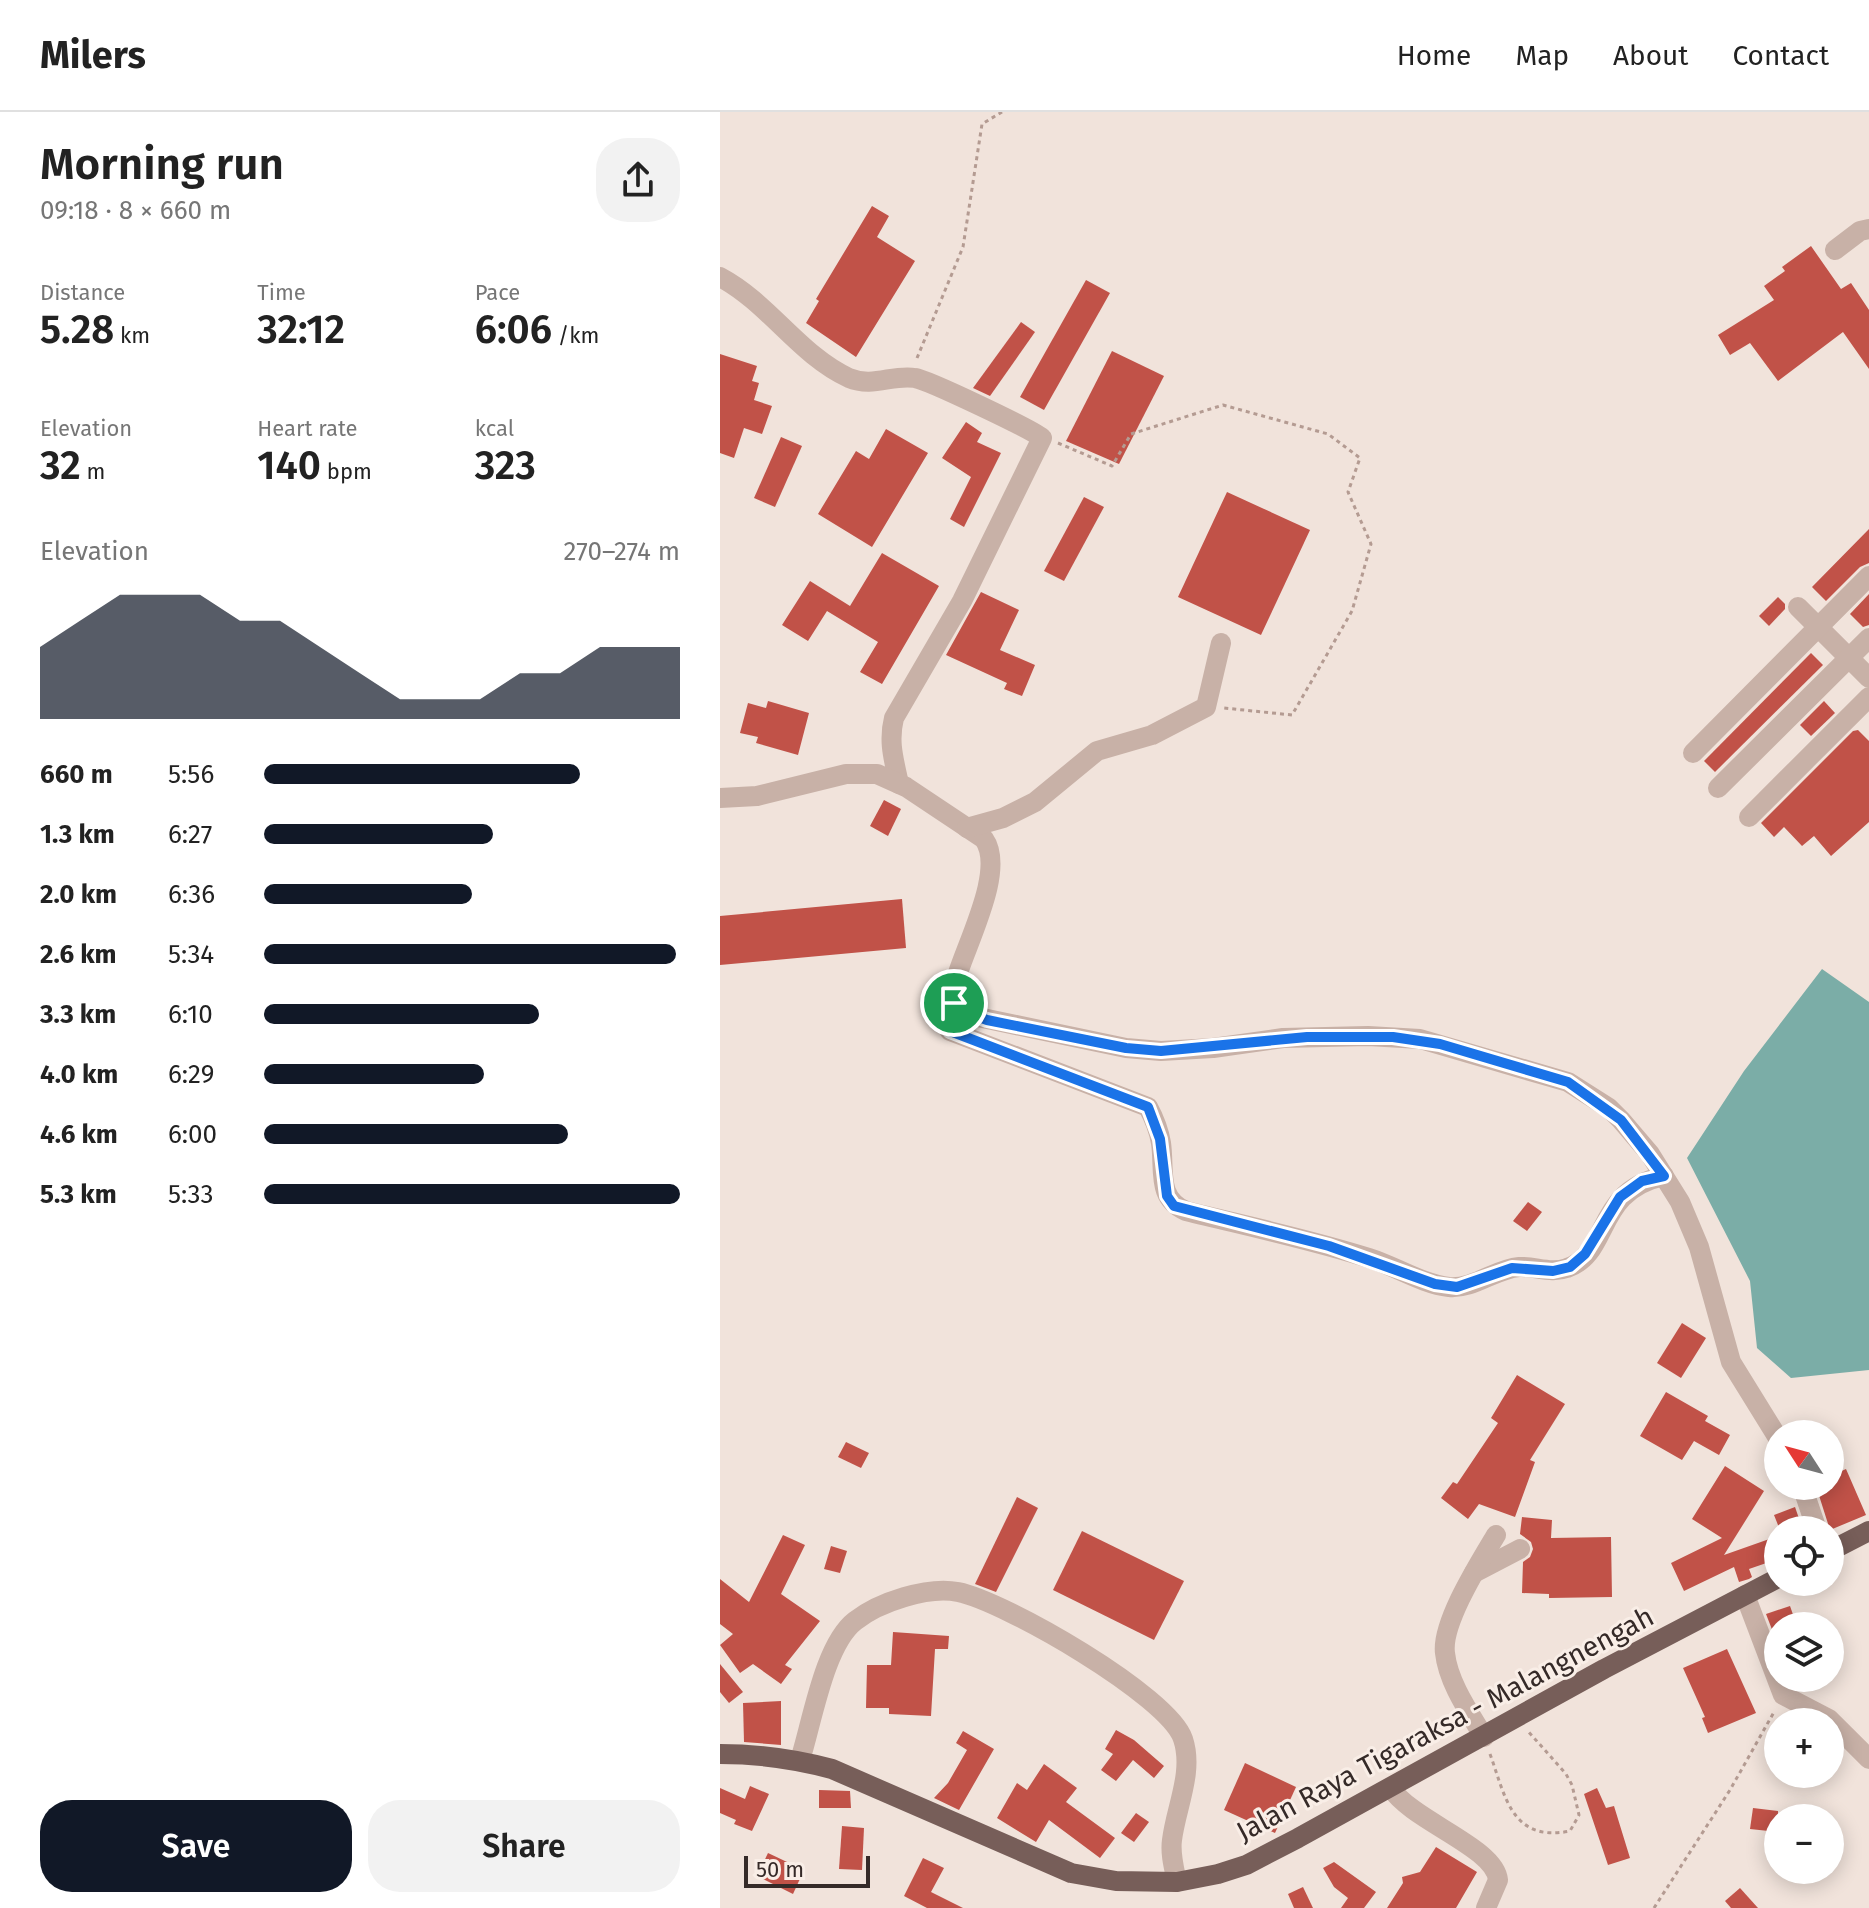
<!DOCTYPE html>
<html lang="en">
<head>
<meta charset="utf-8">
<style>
	body { margin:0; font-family:"Fira Sans",sans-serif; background:#f2f2f2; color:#222; height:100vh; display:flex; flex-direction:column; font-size:30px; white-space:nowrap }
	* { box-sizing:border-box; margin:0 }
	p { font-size:26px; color:#767676 }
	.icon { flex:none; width:44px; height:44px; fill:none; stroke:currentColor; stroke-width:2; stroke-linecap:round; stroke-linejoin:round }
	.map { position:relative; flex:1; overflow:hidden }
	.panel { display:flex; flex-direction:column; background:#fff; width:720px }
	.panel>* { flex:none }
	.needle { width:52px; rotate:306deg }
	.tools { position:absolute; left:1044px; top:1308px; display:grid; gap:16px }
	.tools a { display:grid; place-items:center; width:80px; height:80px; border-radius:50%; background:#fff; box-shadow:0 4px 20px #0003; font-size:40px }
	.scale { position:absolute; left:24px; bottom:20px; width:126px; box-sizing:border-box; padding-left:8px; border:4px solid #352a28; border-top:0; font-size:22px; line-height:28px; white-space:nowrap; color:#352a28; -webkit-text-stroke:6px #f9eee7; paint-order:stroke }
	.pin { position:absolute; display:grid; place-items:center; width:68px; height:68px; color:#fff; margin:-34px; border:4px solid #fff; border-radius:50%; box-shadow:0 2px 8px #0007 }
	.round { display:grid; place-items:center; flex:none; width:84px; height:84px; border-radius:32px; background:#f2f2f2 }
	.overview { display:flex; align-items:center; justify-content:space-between; height:136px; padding:0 40px }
	h1 { font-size:44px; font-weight:600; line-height:60px }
	.metrics { display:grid; grid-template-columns:repeat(3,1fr); gap:12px; height:136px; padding:8px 40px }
	.metrics div { display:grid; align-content:center }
	.metrics b { font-size:40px; font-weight:600 }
	.metrics small { font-size:22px; font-weight:400 }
	.metrics p { font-size:22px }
	.chart { height:224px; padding:16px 40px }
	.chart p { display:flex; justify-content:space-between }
	.chart svg { width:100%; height:144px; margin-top:8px; fill:#111827; opacity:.7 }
	.primary-button { display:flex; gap:16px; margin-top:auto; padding:16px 40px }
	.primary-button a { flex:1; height:92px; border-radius:32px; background:#111827; color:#fff; font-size:32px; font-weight:600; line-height:92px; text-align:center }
	.primary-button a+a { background:#f2f2f2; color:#222 }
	ul { padding:0 40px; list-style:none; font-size:26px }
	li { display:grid; grid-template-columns:128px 96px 1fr; align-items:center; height:60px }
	li i { height:20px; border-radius:10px; background:#111827 }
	header { display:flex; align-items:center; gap:48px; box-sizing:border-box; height:112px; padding:0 40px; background:#fff; border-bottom:2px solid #e0e0e0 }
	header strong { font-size:38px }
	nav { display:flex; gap:44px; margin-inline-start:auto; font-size:28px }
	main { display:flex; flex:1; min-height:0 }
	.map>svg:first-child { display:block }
	.water { fill:#7bada7 }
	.building { fill:#c15248 }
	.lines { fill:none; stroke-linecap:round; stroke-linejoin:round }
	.path { stroke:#b49b92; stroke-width:3; stroke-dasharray:4 4; stroke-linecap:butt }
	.minor { stroke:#c8b1a7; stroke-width:20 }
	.major { stroke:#775e59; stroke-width:20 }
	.route-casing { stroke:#fff; stroke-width:16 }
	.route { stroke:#1a73e8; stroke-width:10 }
	.labels { text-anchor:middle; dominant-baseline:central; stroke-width:6; stroke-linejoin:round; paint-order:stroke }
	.street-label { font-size:28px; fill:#352a28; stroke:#f9eee7 }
</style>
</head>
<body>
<header>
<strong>Milers</strong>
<nav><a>Home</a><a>Map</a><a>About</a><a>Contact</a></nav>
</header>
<main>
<section class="panel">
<div class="overview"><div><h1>Morning run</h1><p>09:18 · 8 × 660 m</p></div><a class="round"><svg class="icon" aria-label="share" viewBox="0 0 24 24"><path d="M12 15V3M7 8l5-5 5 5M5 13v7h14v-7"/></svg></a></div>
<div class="metrics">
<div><p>Distance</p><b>5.28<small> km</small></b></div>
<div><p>Time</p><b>32:12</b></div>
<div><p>Pace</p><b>6:06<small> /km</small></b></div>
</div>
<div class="metrics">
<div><p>Elevation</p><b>32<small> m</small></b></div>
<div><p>Heart rate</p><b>140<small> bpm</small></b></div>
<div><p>kcal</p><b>323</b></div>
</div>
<div class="chart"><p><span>Elevation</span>270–274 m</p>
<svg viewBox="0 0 160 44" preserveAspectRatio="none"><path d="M0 44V22L10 14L20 6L30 6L40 6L50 14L60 14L70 22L80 30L90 38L100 38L110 38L120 30L130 30L140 22L150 22L160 22V44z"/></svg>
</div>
<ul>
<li><b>660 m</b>5:56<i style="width:76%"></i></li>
<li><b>1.3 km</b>6:27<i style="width:55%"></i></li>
<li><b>2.0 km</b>6:36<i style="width:50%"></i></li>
<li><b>2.6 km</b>5:34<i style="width:99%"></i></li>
<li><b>3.3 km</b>6:10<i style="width:66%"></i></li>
<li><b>4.0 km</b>6:29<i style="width:53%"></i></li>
<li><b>4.6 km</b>6:00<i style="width:73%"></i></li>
<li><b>5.3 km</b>5:33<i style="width:100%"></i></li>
</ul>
<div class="primary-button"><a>Save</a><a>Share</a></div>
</section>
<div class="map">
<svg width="1149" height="1796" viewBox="0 0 1149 1796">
	<rect width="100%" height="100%" fill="#f1e3db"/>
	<!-- water -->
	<path class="water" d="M1102,857L1149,890V1258L1071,1266L1037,1236L1030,1169L967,1046L1024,959Z"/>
	<!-- building -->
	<g class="building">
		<path d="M152,94L169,104L157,125L195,149L136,245L86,211L99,189L96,187Z"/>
		<path d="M1091,134L1121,177L1131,171L1149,198V257L1123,220L1058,269L1030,231L1010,243L998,223L1054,188L1044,174L1065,159L1062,155Z"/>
		<path d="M366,168L390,181L324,298L300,285Z"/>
		<path d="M301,210L315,220L270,284L253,276Z"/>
		<path d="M392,239L444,264L399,352L346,329Z"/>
		<path d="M0,242L37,254L32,269L39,271L34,288L52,294L42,322L24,316L14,346L0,341Z"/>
		<path d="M246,310L262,321L257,330L281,341L244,415L230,407L251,365L222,346Z"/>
		<path d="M166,317L208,341L152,435L98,402L136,339L149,347Z"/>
		<path d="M61,325L82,334L55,395L34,386Z"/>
		<path d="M507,380L590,418L541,523L458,485Z"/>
		<path d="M364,385L384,395L344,469L324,459Z"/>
		<path d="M1149,417V451L1140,455L1106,489L1092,475Z"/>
		<path d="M162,441L219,474L162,572L140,560L158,530L107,499L88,529L62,513L90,469L130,494Z"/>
		<path d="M261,480L299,498L280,538L315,553L302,584L284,577L287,571L226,543Z"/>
		<path d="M1149,482V513L1143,515L1130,502Z"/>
		<path d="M1058,485L1065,492V497L1049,514L1039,504Z"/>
		<path d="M1091,541L1103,553L995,660L984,649Z"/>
		<path d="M48,589L89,601L78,643L36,631L38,625L20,621L28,591L46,596Z"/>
		<path d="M1104,589L1115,601L1091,624L1080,613Z"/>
		<path d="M1138,618L1149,629V710L1111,744L1094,724L1082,734L1064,715L1054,725L1041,711L1133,619Z"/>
		<path d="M164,688L181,697L168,724L150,714Z"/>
		<path d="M182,787L186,836L0,853V804Z"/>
		<path d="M808,1090L822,1100L807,1119L793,1109Z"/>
		<path d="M962,1211L986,1226L961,1266L937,1251Z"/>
		<path d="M797,1263L845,1292L810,1348L815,1350L795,1405L759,1392L748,1407L721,1386L733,1370L737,1372L778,1311L771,1306Z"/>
		<path d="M946,1280L988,1304L985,1309L1010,1323L999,1343L974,1329L962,1348L920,1324Z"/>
		<path d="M126,1330L149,1341L141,1356L118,1345Z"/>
		<path d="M1005,1354L1044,1379L1004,1443L1055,1425L1058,1447L1029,1457L1032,1465L1029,1467L1019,1470L1014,1455L964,1479L951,1451L1002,1426L972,1407Z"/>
		<path d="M1126,1357L1146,1403L1110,1418L1096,1374H1110V1364Z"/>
		<path d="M297,1385L318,1396L276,1480L255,1472Z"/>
		<path d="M1075,1395L1083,1418H1060L1054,1403Z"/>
		<path d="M802,1405L832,1408L831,1426L891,1425L892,1485L829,1486V1482L802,1481L803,1450L810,1445L813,1437L811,1430L800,1422Z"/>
		<path d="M362,1419L464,1469L434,1528L333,1478Z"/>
		<path d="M63,1423L85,1433L61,1482L100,1509L65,1553L72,1557L61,1572L33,1552L20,1561L0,1533L13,1522L0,1512V1467L29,1490Z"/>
		<path d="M111,1434L127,1439L120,1461L104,1457Z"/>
		<path d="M1070,1494L1077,1514H1058V1533L1046,1502Z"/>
		<path d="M173,1520L229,1524L228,1537H215L211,1604L169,1602V1596H146L147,1553H171Z"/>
		<path d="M1007,1537L1036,1601L988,1621L982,1606L985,1605L963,1556Z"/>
		<path d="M0,1552L23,1580L9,1591L0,1580Z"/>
		<path d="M61,1589V1633L24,1630L23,1591Z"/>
		<path d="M396,1618L414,1628L444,1654L434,1666L413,1648L396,1669L381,1658L393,1642L385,1637Z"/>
		<path d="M243,1619L274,1637L239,1698L214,1686L228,1671L247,1638L236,1631Z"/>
		<path d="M525,1651L576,1675L555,1721L504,1698Z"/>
		<path d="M324,1652L357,1676L346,1690L395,1726L380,1746L329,1708L316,1730L277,1706L297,1671L307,1678Z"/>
		<path d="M30,1674L49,1682L32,1719L14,1712L16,1708L0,1701V1676L25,1687Z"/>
		<path d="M877,1676L886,1696L894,1694L910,1746L888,1753L864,1682Z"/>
		<path d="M99,1678L130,1679L131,1696H99Z"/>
		<path d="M1033,1696L1058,1699V1720L1030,1717Z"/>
		<path d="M416,1701L429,1710L414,1730L401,1721Z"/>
		<path d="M122,1714L144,1716L142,1758L119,1757Z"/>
		<path d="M716,1735L757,1760L736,1796H667L683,1771L682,1765L700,1760Z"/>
		<path d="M48,1741L84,1758L73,1782L37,1764Z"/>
		<path d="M203,1746L224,1756L211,1780L243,1796H207L184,1784Z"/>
		<path d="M614,1750L656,1780L644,1796H621L628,1786L614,1775L603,1756Z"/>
		<path d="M583,1775L593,1796H574L568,1782Z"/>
		<path d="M1020,1776L1038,1796H1011L1005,1789Z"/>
	</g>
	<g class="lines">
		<!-- path -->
		<g class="path">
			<path d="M197,246L243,135L262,12L282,0"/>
			<path d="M338,331L392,354L411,322L503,293L608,322L640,346L628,380L651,432L632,499L572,603L504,596"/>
			<path d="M770,1642C785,1683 791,1731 850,1719L859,1703L852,1673L846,1662L807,1618"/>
			<path d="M934,1796L1010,1678L1054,1600"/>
		</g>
		<!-- minor -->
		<g class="minor">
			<path d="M1115,138L1140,119L1149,117"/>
			<path d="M0,165C49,191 79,243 129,266C153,276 173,262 195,266C208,268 311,317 322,326L242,489L174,606C168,630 174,648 179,672"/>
			<path d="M1078,495L1149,566"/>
			<path d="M973,641L1149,464"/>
			<path d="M998,676L1149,526"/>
			<path d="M0,686L37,684L126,662H157L186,675L264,727C288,761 239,844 232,881C235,894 241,899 253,904L406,936L441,939L493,936L563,926L648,924L700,927L848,970L889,996L901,1008L930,1042L960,1090L979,1135L1011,1250L1058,1326"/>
			<path d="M1029,705L1149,585"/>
			<path d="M247,716L283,706L315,690L377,639L432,623L486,595L501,531"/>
			<path d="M234,891L226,899L223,909L230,919L428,995C434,1006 439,1019 441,1031C445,1058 436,1086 466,1099C527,1114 589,1127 649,1146C675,1154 702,1172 729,1175C754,1177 775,1157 799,1155C815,1154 831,1162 847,1156C891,1141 874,1079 944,1064"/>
			<path d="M1082,1374L1097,1418"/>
			<path d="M754,1461L800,1437"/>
			<path d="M1025,1483L1063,1583L1109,1607L1149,1647"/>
			<path d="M764,1625C749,1600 728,1570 725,1541C721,1511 760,1450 776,1423"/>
			<path d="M80,1648C92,1611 104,1533 135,1509C159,1490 208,1474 238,1480C284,1489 449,1584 463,1627C474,1660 456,1695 452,1728C450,1742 454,1756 457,1770"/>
			<path d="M671,1676C692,1709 775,1735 778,1768L766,1796"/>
		</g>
		<!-- major -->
		<g class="major">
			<path d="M1110,1439L1149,1419"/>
			<path d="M0,1642C38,1642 75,1647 112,1657L351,1761L396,1769L457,1770L498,1762L526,1753L578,1726L884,1557L1058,1466"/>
		</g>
	</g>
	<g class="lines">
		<!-- route casing -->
		<g class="route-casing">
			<path id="route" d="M234,891L242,899L267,908L406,936L441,939L587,925H673L720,932L848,970L901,1008L944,1064L922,1069L900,1085L865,1142L850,1155L833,1159L792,1156L737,1175L715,1172L609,1134L454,1094L447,1084L440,1027L428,995L230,919L223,909L226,899Z"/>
		</g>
		<!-- route -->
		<use href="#route" class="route"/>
	</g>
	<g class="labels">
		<!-- street labels -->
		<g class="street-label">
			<text transform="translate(725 1612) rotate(-28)">Jalan Raya Tigaraksa - Malangnengah</text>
		</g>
	</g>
</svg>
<div class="tools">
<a><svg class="needle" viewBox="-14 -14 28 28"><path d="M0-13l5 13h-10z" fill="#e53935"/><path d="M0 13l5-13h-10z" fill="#767676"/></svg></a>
<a><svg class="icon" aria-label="locate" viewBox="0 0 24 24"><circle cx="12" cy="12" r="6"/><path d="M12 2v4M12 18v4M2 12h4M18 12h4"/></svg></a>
<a><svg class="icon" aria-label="layers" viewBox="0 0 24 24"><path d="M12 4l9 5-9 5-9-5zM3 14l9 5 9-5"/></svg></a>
<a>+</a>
<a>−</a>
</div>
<div class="scale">50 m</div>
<div class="pin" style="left:234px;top:891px;background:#1e9e55"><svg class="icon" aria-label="arrive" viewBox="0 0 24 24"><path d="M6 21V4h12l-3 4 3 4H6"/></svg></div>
</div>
</main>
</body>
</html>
